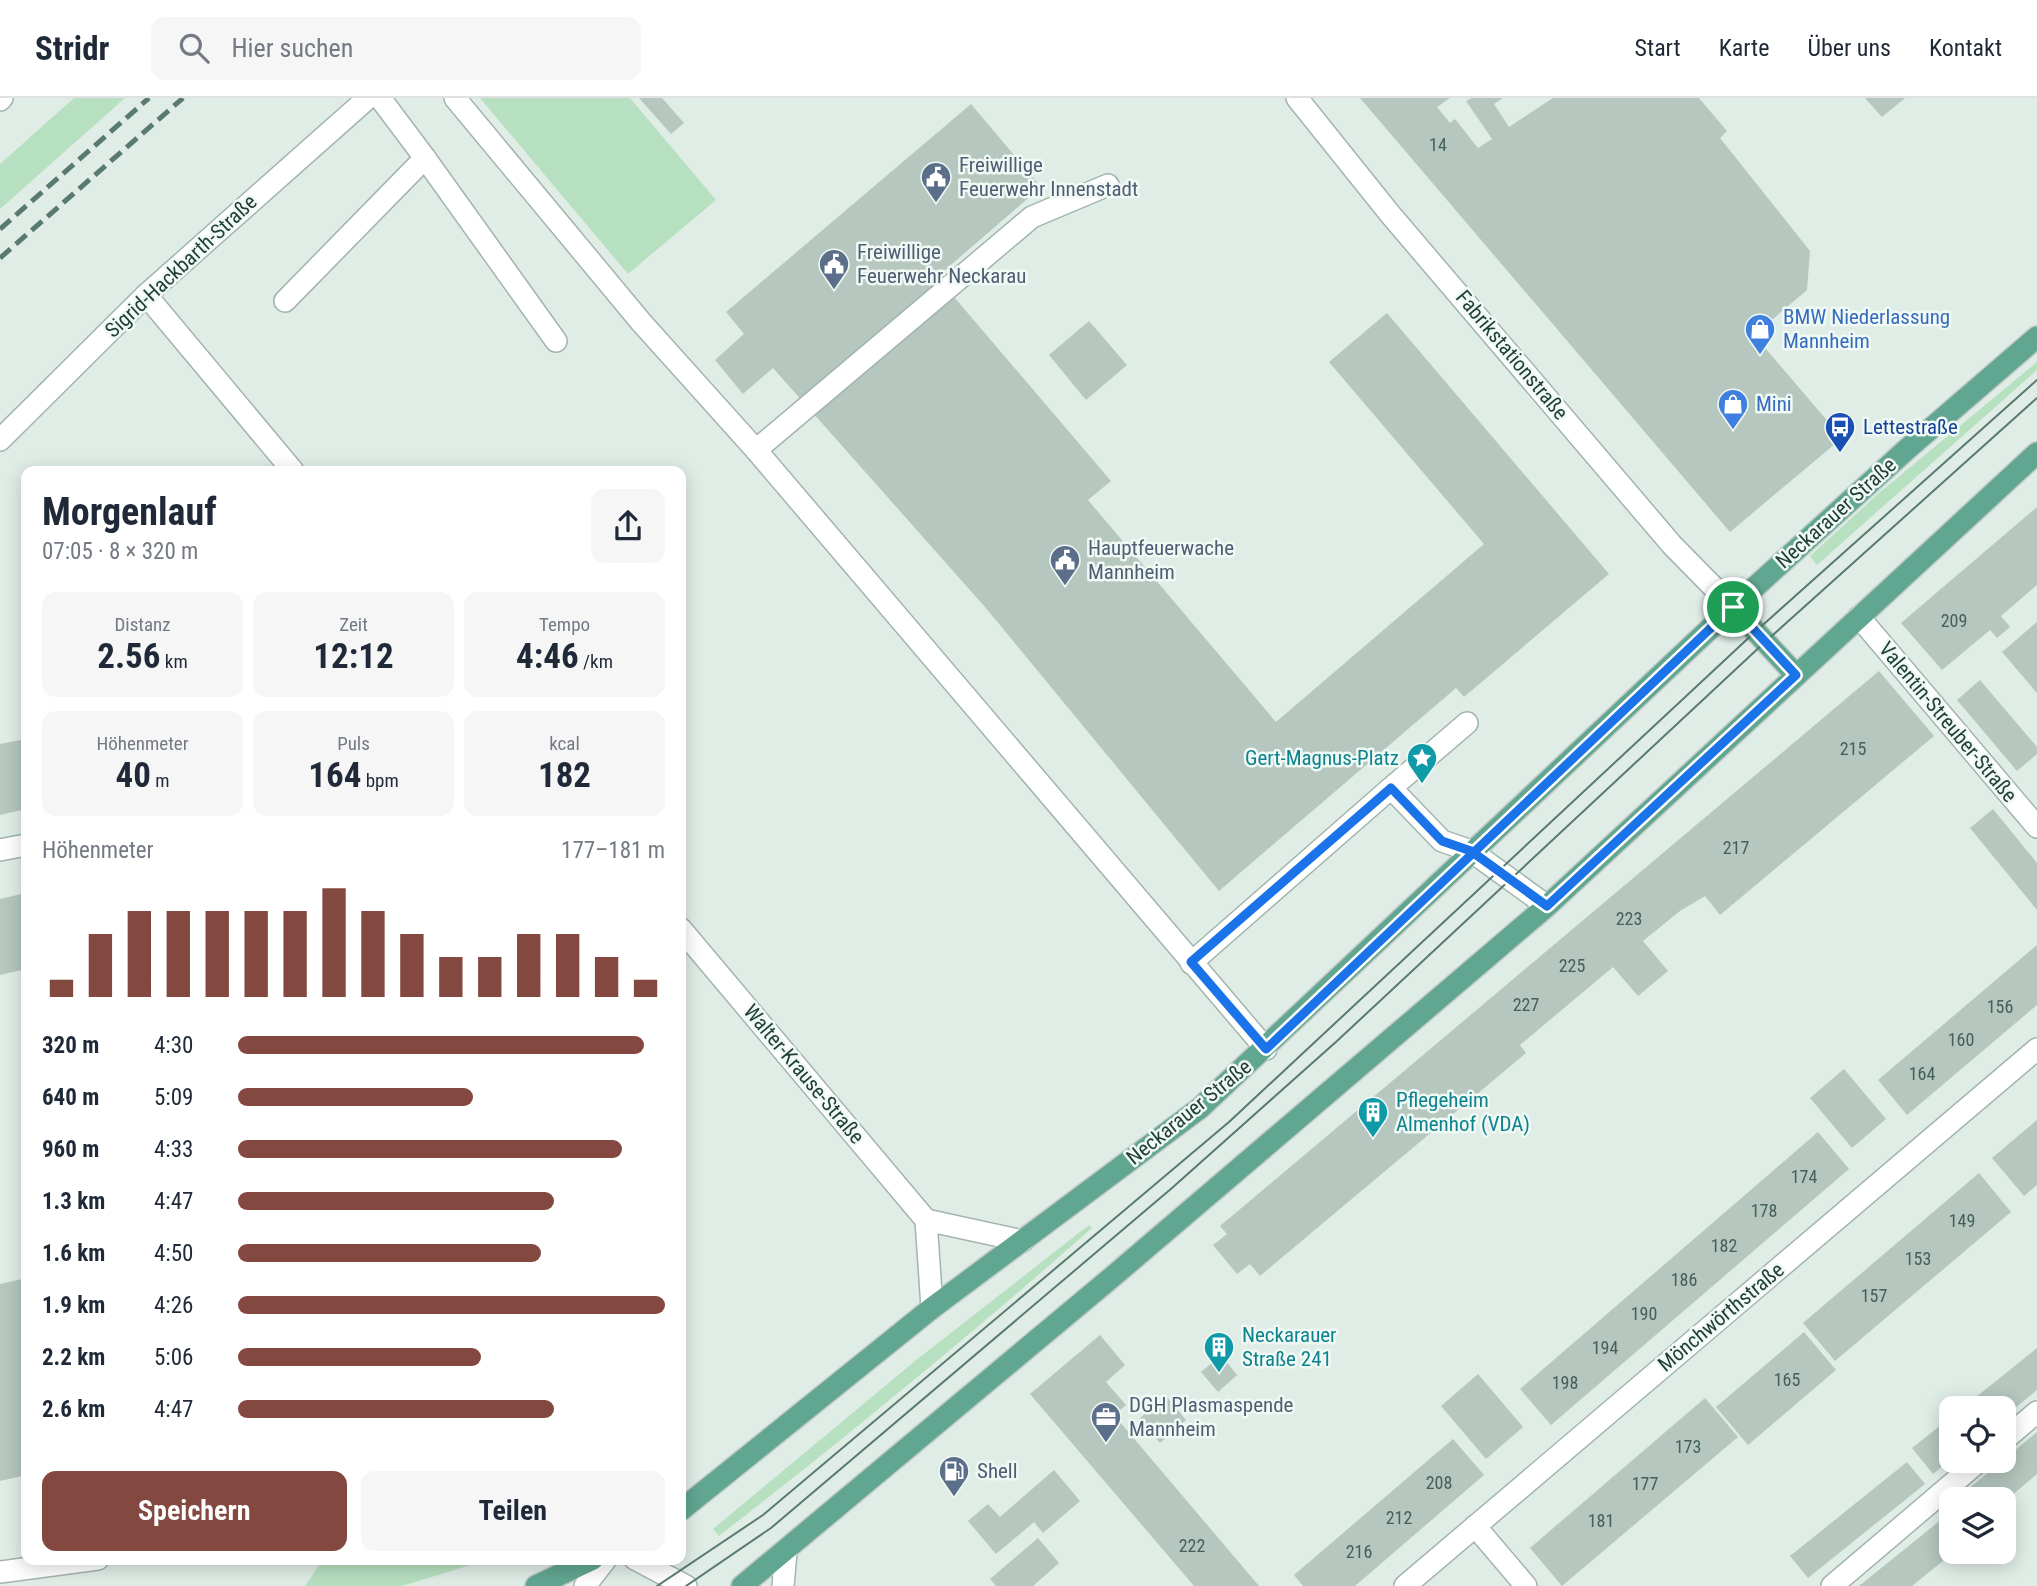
<!DOCTYPE html>
<html lang="de">
<head>
<meta charset="utf-8">
<style>
	body { margin:0; font-family:"Roboto Condensed",sans-serif; background:#f6f6f7; color:#1f2937; height:100vh; display:flex; flex-direction:column; font-size:26px; white-space:nowrap }
	* { box-sizing:border-box; margin:0 }
	p { font-size:23px; color:#747a83 }
	.icon { flex:none; width:38px; height:38px; fill:none; stroke:currentColor; stroke-width:2; stroke-linecap:round; stroke-linejoin:round }
	.map { position:relative; flex:1; overflow:hidden }
	.details { position:absolute; left:21px; top:368px; width:665px; height:1099px; display:flex; flex-direction:column; background:#fff; border-radius:14px; box-shadow:0 4px 18px #0003 }
	.details>* { flex:none }
	.fabs { position:absolute; left:1939px; top:1298px; display:grid; gap:14px }
	.fabs a { display:grid; place-items:center; width:77px; height:77px; border-radius:14px; background:#fff; box-shadow:0 4px 18px #0003; font-size:35px }
	.pin { position:absolute; display:grid; place-items:center; width:60px; height:60px; color:#fff; margin:-30px; border:4px solid #fff; border-radius:50%; box-shadow:0 2px 7px #0007 }
	.round { display:grid; place-items:center; flex:none; width:74px; height:74px; border-radius:14px; background:#f6f6f7 }
	.summary { display:flex; align-items:center; justify-content:space-between; height:119px; padding:0 21px }
	h1 { font-size:38px; font-weight:700; line-height:52px }
	.stats { display:grid; grid-template-columns:repeat(3,1fr); gap:10px; height:119px; padding:7px 21px }
	.stats div { display:grid; align-content:center; border-radius:14px; background:#f6f6f7; text-align:center }
	.stats b { font-size:35px; font-weight:700 }
	.stats small { font-size:19px; font-weight:400 }
	.stats p { font-size:19px }
	.chart { height:196px; padding:14px 21px }
	.chart p { display:flex; justify-content:space-between }
	.chart svg { width:100%; height:126px; margin-top:7px; stroke:#834940; stroke-width:6 }
	.cta { display:flex; gap:14px; margin-top:auto; padding:14px 21px }
	.cta a { flex:1; height:80px; border-radius:14px; background:#834940; color:#fff; font-size:28px; font-weight:700; line-height:80px; text-align:center }
	.cta a+a { background:#f6f6f7; color:#1f2937 }
	ul { padding:0 21px; list-style:none; font-size:23px }
	li { display:grid; grid-template-columns:112px 84px 1fr; align-items:center; height:52px }
	li i { height:18px; border-radius:9px; background:#834940 }
	header { display:flex; align-items:center; gap:42px; box-sizing:border-box; height:98px; padding:0 35px; background:#fff; border-bottom:2px solid #e0e1e3 }
	header strong { font-size:33px }
	nav { display:flex; gap:38px; margin-inline-start:auto; font-size:24px }
	.search { width:490px; height:63px; background:#f6f6f7; display:flex; align-items:center; gap:18px; box-sizing:border-box; padding:0 24px; border-radius:14px; color:#747a83; font-size:26px }
	.map>svg:first-child { display:block }
	.green { fill:#b7e0c0 }
	.building { fill:#b5c7bf }
	.lines { fill:none; stroke-linecap:round; stroke-linejoin:round }
	.minor-casing { stroke:#a2b5ad; stroke-width:24 }
	.major-casing { stroke:#c0c9c6; stroke-width:24 }
	.minor { stroke:#fff; stroke-width:21 }
	.major { stroke:#61a691; stroke-width:21 }
	.tram { stroke:#597a70; stroke-width:2 }
	.rail { stroke:#597a70; stroke-width:5; stroke-dasharray:14 7; stroke-linecap:butt }
	.route-casing { stroke:#fff; stroke-width:14 }
	.route { stroke:#1a73e8; stroke-width:9 }
	.labels { text-anchor:middle; dominant-baseline:central; stroke-width:5; stroke-linejoin:round; paint-order:stroke }
	.number-label { font-size:18px; fill:#446158 }
	.service-label { font-size:21px; fill:#4e5e75; stroke:#f1f9f4; text-anchor:start }
	.street-label { font-size:21px; fill:#1f3f35; stroke:#f1f9f4 }
	.shop-label { font-size:21px; fill:#366cbe; stroke:#f1f9f4; text-anchor:start }
	.transit-label { font-size:21px; fill:#164399; stroke:#f1f9f4; text-anchor:start }
	.culture-label { font-size:21px; fill:#0d838f; stroke:#f1f9f4; text-anchor:start }
</style>
</head>
<body>
<header>
<strong>Stridr</strong>
<div class="search"><svg class="icon" aria-label="search" viewBox="0 0 24 24"><circle cx="10" cy="10" r="6"/><path d="M15 15l6 6"/></svg>Hier suchen</div>
<nav><a>Start</a><a>Karte</a><a>Über uns</a><a>Kontakt</a></nav>
</header>
<div class="map">
<svg width="2037" height="1488" viewBox="0 0 2037 1488">
	<rect width="100%" height="100%" fill="#e0ede6"/>
	<!-- green -->
	<g class="green">
		<path d="M74,0H125L0,111V66Z"/>
		<path d="M480,0H630L716,102L628,176Z"/>
		<path d="M2037,264V272L1817,467L1810,458L1879,395Z"/>
		<path d="M1089,1127L1092,1130C971,1237 846,1339 719,1438L713,1431L915,1263Z"/>
		<path d="M323,1461H490L402,1488H305Z"/>
	</g>
	<!-- building -->
	<g class="building">
		<path d="M639,0H662L684,25L671,36Z"/>
		<path d="M1360,0H1450L1437,9L1450,25L1455,21L1478,50L1492,41L1466,3L1472,0H1503L1494,6L1509,29L1553,0H1699L1727,33L1720,40L1810,153L1807,192L1754,237L1842,340L1730,434Z"/>
		<path d="M1865,0H1905L1882,19Z"/>
		<path d="M971,6L1041,89L937,179L1111,383L1088,402L1276,624L1484,446L1329,264L1387,215L1609,476L1464,599L1456,590L1219,793L985,509L773,270L743,296L715,262L744,236L726,214Z"/>
		<path d="M1089,223L1127,267L1086,302L1049,257Z"/>
		<path d="M2037,409V487L2001,518L2010,529L1997,540L1990,532L1942,572L1901,525Z"/>
		<path d="M2037,524V595L2002,554Z"/>
		<path d="M1879,573L1934,638L1720,817L1705,798L1680,813L1643,843L1668,873L1638,898L1613,869L1520,947L1526,955L1260,1178L1250,1166L1237,1176L1213,1147L1227,1136L1220,1128Z"/>
		<path d="M1980,582L2037,649V656L2017,673L1957,602Z"/>
		<path d="M26,641V711L0,717V646Z"/>
		<path d="M1993,711L2037,765V812L1970,730Z"/>
		<path d="M26,795V871L0,877V801Z"/>
		<path d="M2037,847V907L1907,1017L1878,982Z"/>
		<path d="M1844,971L1886,1021L1852,1050L1810,1000Z"/>
		<path d="M2037,1022V1087L2024,1098L1992,1060Z"/>
		<path d="M1818,1034L1849,1071L1551,1327L1520,1291Z"/>
		<path d="M1979,1075L2011,1114L1835,1263L1803,1225Z"/>
		<path d="M26,1180V1377L0,1383V1186Z"/>
		<path d="M1804,1234L1836,1272L1748,1347L1716,1309Z"/>
		<path d="M1100,1237L1125,1267L1106,1284L1126,1307L1114,1317L1259,1488H1194L1030,1296Z"/>
		<path d="M2037,1250V1292L2004,1319V1311H1961Z"/>
		<path d="M1221,1257L1237,1277L1218,1294L1201,1274Z"/>
		<path d="M1478,1276L1523,1329L1486,1361L1441,1308Z"/>
		<path d="M1166,1298L1186,1322L1160,1345L1139,1321Z"/>
		<path d="M1705,1300L1738,1339L1562,1488L1530,1450Z"/>
		<path d="M1951,1319V1361L1933,1376L1912,1350Z"/>
		<path d="M2037,1334V1376L2004,1404L1955,1402Z"/>
		<path d="M1453,1341L1484,1377L1355,1488H1303L1294,1477Z"/>
		<path d="M1907,1364L1925,1386L1808,1480L1790,1458Z"/>
		<path d="M1054,1372L1080,1403L1043,1435L1034,1424L996,1456L968,1423L988,1406L1000,1419Z"/>
		<path d="M1947,1417L1951,1423V1454H1954L1912,1488H1859Z"/>
		<path d="M1038,1440L1059,1465L1033,1488H996L990,1481Z"/>
	</g>
	<g class="lines">
		<!-- minor casing -->
		<g class="minor-casing">
			<g id="minor">
				<path d="M455,0L641,224L756,352L1266,951"/>
				<path d="M1297,0L1390,116L1672,447L1733,509"/>
				<path d="M0,2L2,0"/>
				<path d="M425,60L556,243"/>
				<path d="M146,197L293,373"/>
				<path d="M285,203L425,60L380,0"/>
				<path d="M0,342L146,197L368,0"/>
				<path d="M756,352L1032,119L1108,87"/>
				<path d="M1859,519L2037,729"/>
				<path d="M1391,690L1467,625"/>
				<path d="M0,752L26,747"/>
				<path d="M681,831L926,1122L932,1210"/>
				<path d="M1191,865L1391,690L1442,743L1471,753L1547,808"/>
				<path d="M926,1122L1023,1143"/>
				<path d="M2004,1342L2037,1314"/>
				<path d="M1475,1428L1526,1488"/>
				<path d="M635,1461L686,1488"/>
				<path d="M0,1474L98,1461"/>
				<path d="M585,1488L606,1461"/>
				<path d="M783,1488L786,1454"/>
				<path d="M1405,1488L2037,951"/>
				<path d="M1832,1488L1979,1363"/>
			</g>
		</g>
		<!-- major casing -->
		<g class="major-casing">
			<g id="major">
				<path d="M1733,509L1796,577"/>
				<path d="M681,1412L932,1210L1200,1010L1733,509L1906,352L2037,239"/>
				<path d="M536,1488L593,1461"/>
				<path d="M742,1488L1111,1180L1547,808L2037,355"/>
			</g>
		</g>
		<!-- minor -->
		<use href="#minor" class="minor"/>
		<!-- major -->
		<use href="#major" class="major"/>
		<!-- tram -->
		<g class="tram">
			<path d="M657,1488L763,1417L1229,1024L1756,533L2037,282"/>
			<path d="M686,1488L771,1430L1172,1090L1337,943L1765,544L2037,300"/>
		</g>
		<!-- rail -->
		<g class="rail">
			<path d="M0,131L149,0"/>
			<path d="M0,160L183,0"/>
		</g>
	</g>
	<g class="lines">
		<!-- route casing -->
		<g class="route-casing">
			<path id="route" d="M1733,509L1266,951L1191,864L1391,690L1442,743L1471,753L1547,808L1796,577L1733,509"/>
		</g>
		<!-- route -->
		<use href="#route" class="route"/>
	</g>
	<!-- icons -->
	<defs>
		<g id="civic-pin" transform="scale(1.575)"><path d="M0 17L-7.5 6A9.5 9.5 0 1 1 7.5 6Z" fill="#5c6f8a" stroke="#f1f9f4"/><path d="M-.6-6.5H3V-4.5H.6V-3L4-1V1h2V6H-6V1h2V-1L-.6-3ZM-1.2 2.5V6h2.4V2.5Z" fill="#fff"/></g>
		<g id="shop-pin" transform="scale(1.575)"><path d="M0 17L-7.5 6A9.5 9.5 0 1 1 7.5 6Z" fill="#3f7fe0" stroke="#f1f9f4"/><path d="M-5-2.5h2.3a2.7 3.5 0 0 1 5.4 0H5L5.5 6h-11ZM-1.5-2.5h3a1.5 2.3 0 0 0-3 0Z" fill="#fff"/></g>
		<g id="bus-pin" transform="scale(1.575)"><path d="M0 17L-7.5 6A9.5 9.5 0 1 1 7.5 6Z" fill="#1a4fb4" stroke="#f1f9f4"/><path d="M-5-6H5V4H4V6H2V4H-2V6H-4V4H-5ZM-3.5-4V0h7V-4ZM-3.5 1.2v1.5H-2V1.2ZM2 1.2v1.5H3.5V1.2Z" fill="#fff"/></g>
		<g id="sight-pin" transform="scale(1.575)"><path d="M0 17L-7.5 6A9.5 9.5 0 1 1 7.5 6Z" fill="#0f9aa8" stroke="#f1f9f4"/><path d="M0-6L1.8-2.2L6-1.7L2.9 1.2L3.7 5.4L0 3.3L-3.7 5.4L-2.9 1.2L-6-1.7L-1.8-2.2Z" fill="#fff"/></g>
		<g id="building-pin" transform="scale(1.575)"><path d="M0 17L-7.5 6A9.5 9.5 0 1 1 7.5 6Z" fill="#0f9aa8" stroke="#f1f9f4"/><path d="M-4-6H4V6H1V3H-1V6H-4ZM-2.5-4.3h1.7v1.8h-1.7ZM.8-4.3h1.7v1.8H.8ZM-2.5-1h1.7V.8h-1.7ZM.8-1h1.7V.8H.8Z" fill="#fff"/></g>
		<g id="office-pin" transform="scale(1.575)"><path d="M0 17L-7.5 6A9.5 9.5 0 1 1 7.5 6Z" fill="#5c6f8a" stroke="#f1f9f4"/><path d="M-6-3h4V-5.5h4V-3h4V5H-6ZM-1-4.5V-3h2v-1.5ZM-6 0V1H6V0Z" fill="#fff"/></g>
		<g id="fuel-pin" transform="scale(1.575)"><path d="M0 17L-7.5 6A9.5 9.5 0 1 1 7.5 6Z" fill="#5c6f8a" stroke="#f1f9f4"/><path d="M-5.5-6h7V0h2V4h1.3V-2.5L3-4.5l.8-.8L6-3V5H2.5V1h-1V6h-7ZM-4.2-4.7v3.2H.2V-4.7Z" fill="#fff"/></g>
	</defs>
	<g fill-rule="evenodd">
		<use href="#civic-pin" x="936" y="79"/>
		<use href="#civic-pin" x="834" y="166"/>
		<use href="#shop-pin" x="1760" y="231"/>
		<use href="#shop-pin" x="1733" y="306"/>
		<use href="#bus-pin" x="1840" y="329"/>
		<use href="#civic-pin" x="1065" y="462"/>
		<use href="#sight-pin" x="1422" y="660"/>
		<use href="#building-pin" x="1373" y="1014"/>
		<use href="#building-pin" x="1219" y="1249"/>
		<use href="#office-pin" x="1106" y="1319"/>
		<use href="#fuel-pin" x="954" y="1373"/>
	</g>
	<g class="labels">
		<!-- number labels -->
		<g class="number-label">
			<text x="1438" y="46">14</text>
			<text x="1954" y="522">209</text>
			<text x="1853" y="650">215</text>
			<text x="1736" y="749">217</text>
			<text x="1629" y="820">223</text>
			<text x="1572" y="867">225</text>
			<text x="1526" y="906">227</text>
			<text x="2000" y="908">156</text>
			<text x="1961" y="941">160</text>
			<text x="1922" y="975">164</text>
			<text x="1804" y="1078">174</text>
			<text x="1764" y="1112">178</text>
			<text x="1962" y="1122">149</text>
			<text x="1724" y="1147">182</text>
			<text x="1918" y="1160">153</text>
			<text x="1684" y="1181">186</text>
			<text x="1874" y="1197">157</text>
			<text x="1644" y="1215">190</text>
			<text x="1605" y="1249">194</text>
			<text x="1787" y="1281">165</text>
			<text x="1565" y="1284">198</text>
			<text x="1688" y="1348">173</text>
			<text x="1439" y="1384">208</text>
			<text x="1645" y="1385">177</text>
			<text x="1399" y="1419">212</text>
			<text x="1601" y="1422">181</text>
			<text x="1192" y="1447">222</text>
			<text x="1359" y="1453">216</text>
		</g>
		<!-- service labels -->
		<g class="service-label">
			<text x="959" y="67">Freiwillige<tspan x="959" dy="24">Feuerwehr Innenstadt</tspan></text>
			<text x="857" y="154">Freiwillige<tspan x="857" dy="24">Feuerwehr Neckarau</tspan></text>
			<text x="1088" y="450">Hauptfeuerwache<tspan x="1088" dy="24">Mannheim</tspan></text>
			<text x="1129" y="1307">DGH Plasmaspende<tspan x="1129" dy="24">Mannheim</tspan></text>
			<text x="977" y="1373">Shell</text>
		</g>
		<!-- street labels -->
		<g class="street-label">
			<text transform="translate(181 168) rotate(-43)">Sigrid-Hackbarth-Straße</text>
			<text transform="translate(1512 257) rotate(50)">Fabrikstationstraße</text>
			<text transform="translate(1836 415) rotate(-42)">Neckarauer Straße</text>
			<text transform="translate(1948 624) rotate(50)">Valentin-Streuber-Straße</text>
			<text transform="translate(804 976) rotate(50)">Walter-Krause-Straße</text>
			<text transform="translate(1189 1014) rotate(-39)">Neckarauer Straße</text>
			<text transform="translate(1721 1219) rotate(-40)">Mönchwörthstraße</text>
		</g>
		<!-- shop labels -->
		<g class="shop-label">
			<text x="1783" y="219">BMW Niederlassung<tspan x="1783" dy="24">Mannheim</tspan></text>
			<text x="1756" y="306">Mini</text>
		</g>
		<!-- transit labels -->
		<g class="transit-label">
			<text x="1863" y="329">Lettestraße</text>
		</g>
		<!-- culture labels -->
		<g class="culture-label">
			<text x="1399" y="660" text-anchor="end">Gert-Magnus-Platz</text>
			<text x="1396" y="1002">Pflegeheim<tspan x="1396" dy="24">Almenhof (VDA)</tspan></text>
			<text x="1242" y="1237">Neckarauer<tspan x="1242" dy="24">Straße 241</tspan></text>
		</g>
	</g>
</svg>
<div class="fabs">
<a><svg class="icon" aria-label="locate" viewBox="0 0 24 24"><circle cx="12" cy="12" r="6"/><path d="M12 2v4M12 18v4M2 12h4M18 12h4"/></svg></a>
<a><svg class="icon" aria-label="layers" viewBox="0 0 24 24"><path d="M12 4l9 5-9 5-9-5zM3 14l9 5 9-5"/></svg></a>
</div>
<div class="pin" style="left:1733px;top:509px;background:#1e9e55"><svg class="icon" aria-label="arrive" viewBox="0 0 24 24"><path d="M6 21V4h12l-3 4 3 4H6"/></svg></div>
<section class="details">
<div class="summary"><div><h1>Morgenlauf</h1><p>07:05 · 8 × 320 m</p></div><a class="round"><svg class="icon" aria-label="share" viewBox="0 0 24 24"><path d="M12 15V3M7 8l5-5 5 5M5 13v7h14v-7"/></svg></a></div>
<div class="stats">
<div><p>Distanz</p><b>2.56<small> km</small></b></div>
<div><p>Zeit</p><b>12:12</b></div>
<div><p>Tempo</p><b>4:46<small> /km</small></b></div>
</div>
<div class="stats">
<div><p>Höhenmeter</p><b>40<small> m</small></b></div>
<div><p>Puls</p><b>164<small> bpm</small></b></div>
<div><p>kcal</p><b>182</b></div>
</div>
<div class="chart"><p><span>Höhenmeter</span>177–181 m</p>
<svg viewBox="0 0 160 44" preserveAspectRatio="none"><path d="M5 44V38M15 44V22M25 44V14M35 44V14M45 44V14M55 44V14M65 44V14M75 44V6M85 44V14M95 44V22M105 44V30M115 44V30M125 44V22M135 44V22M145 44V30M155 44V38"/></svg>
</div>
<ul>
<li><b>320 m</b>4:30<i style="width:95%"></i></li>
<li><b>640 m</b>5:09<i style="width:55%"></i></li>
<li><b>960 m</b>4:33<i style="width:90%"></i></li>
<li><b>1.3 km</b>4:47<i style="width:74%"></i></li>
<li><b>1.6 km</b>4:50<i style="width:71%"></i></li>
<li><b>1.9 km</b>4:26<i style="width:100%"></i></li>
<li><b>2.2 km</b>5:06<i style="width:57%"></i></li>
<li><b>2.6 km</b>4:47<i style="width:74%"></i></li>
</ul>
<div class="cta"><a>Speichern</a><a>Teilen</a></div>
</section>
</div>
</body>
</html>
